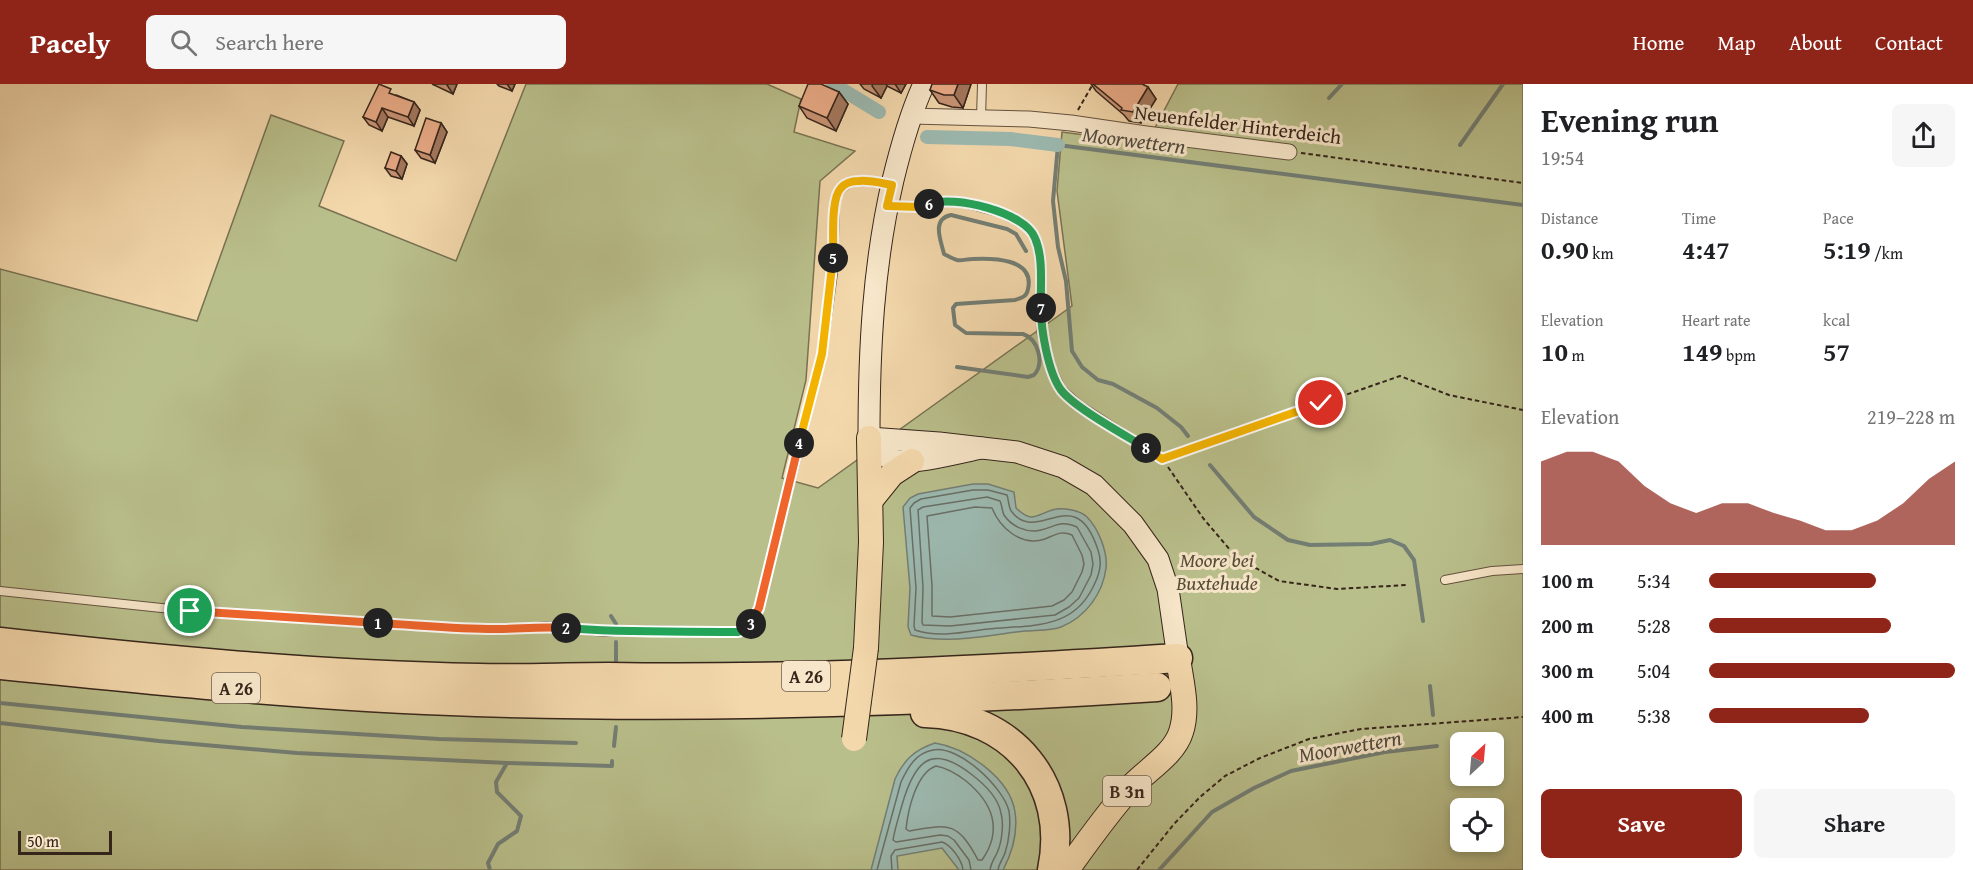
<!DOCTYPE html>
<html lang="en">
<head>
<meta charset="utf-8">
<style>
	body { margin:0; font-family:"Gentium Book Plus",serif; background:#f6f6f6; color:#202124; height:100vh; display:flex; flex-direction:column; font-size:22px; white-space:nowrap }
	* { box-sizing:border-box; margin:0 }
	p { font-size:20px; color:#757577 }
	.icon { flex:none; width:33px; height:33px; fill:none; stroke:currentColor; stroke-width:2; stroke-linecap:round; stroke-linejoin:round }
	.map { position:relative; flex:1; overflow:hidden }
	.sheet { display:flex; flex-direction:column; background:#fff; width:450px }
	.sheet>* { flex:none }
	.needle { width:39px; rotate:26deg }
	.tools { position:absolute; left:1450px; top:648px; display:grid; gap:12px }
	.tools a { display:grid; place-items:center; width:54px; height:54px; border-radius:9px; background:#fff; box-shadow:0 3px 9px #0003; font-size:30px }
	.scale { position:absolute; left:18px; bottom:15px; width:94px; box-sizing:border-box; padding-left:6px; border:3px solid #36251b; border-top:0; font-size:16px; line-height:21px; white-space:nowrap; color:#36251b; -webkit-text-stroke:4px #f7e6c9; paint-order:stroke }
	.pin { position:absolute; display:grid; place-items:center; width:51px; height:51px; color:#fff; margin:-26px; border:3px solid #fff; border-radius:50%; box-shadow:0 2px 6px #0007 }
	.km { position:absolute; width:30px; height:30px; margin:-15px; border-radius:50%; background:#222; color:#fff; font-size:16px; line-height:30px; text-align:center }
	.round { display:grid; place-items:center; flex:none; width:63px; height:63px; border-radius:9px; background:#f6f6f6 }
	.headline { display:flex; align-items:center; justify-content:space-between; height:102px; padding:0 18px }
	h1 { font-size:33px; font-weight:700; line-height:45px }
	.stats { display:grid; grid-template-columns:repeat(3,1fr); gap:9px; height:102px; padding:6px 18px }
	.stats div { display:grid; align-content:center }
	.stats b { font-size:26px; font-weight:700 }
	.stats small { font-size:16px; font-weight:400 }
	.stats p { font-size:16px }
	.chart { height:168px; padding:12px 18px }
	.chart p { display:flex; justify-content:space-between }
	.chart svg { width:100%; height:108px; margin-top:6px; fill:#8f2418; opacity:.7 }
	.action { display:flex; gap:12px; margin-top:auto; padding:12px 18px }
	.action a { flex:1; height:69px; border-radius:9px; background:#8f2418; color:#fff; font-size:24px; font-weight:700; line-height:69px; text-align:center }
	.action a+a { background:#f6f6f6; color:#202124 }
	ul { padding:0 18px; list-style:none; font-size:20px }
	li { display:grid; grid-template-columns:96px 72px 1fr; align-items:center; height:45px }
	li i { height:15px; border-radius:8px; background:#8f2418 }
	header { display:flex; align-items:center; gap:36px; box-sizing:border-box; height:84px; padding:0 30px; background:#8f2418; color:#fff }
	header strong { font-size:28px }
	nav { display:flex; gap:33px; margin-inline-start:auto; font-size:21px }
	.search { width:420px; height:54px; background:#f6f6f6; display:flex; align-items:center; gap:15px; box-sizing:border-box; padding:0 21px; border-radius:9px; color:#757577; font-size:22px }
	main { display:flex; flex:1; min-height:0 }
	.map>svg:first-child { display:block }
	.green { fill:#b9bf8b; stroke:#787253; stroke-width:1.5; fill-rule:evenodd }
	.water { fill:#9cb9b0; stroke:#737e74; stroke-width:1.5 }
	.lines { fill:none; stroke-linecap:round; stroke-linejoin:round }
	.shore { stroke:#696f66; stroke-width:1.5 }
	.stream { stroke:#737e74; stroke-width:4 }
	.canal { stroke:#9cb9b0; stroke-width:14 }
	.lane-casing { stroke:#65523f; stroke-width:10 }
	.street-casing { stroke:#65523f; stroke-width:17 }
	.secondary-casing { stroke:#36251b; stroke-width:23 }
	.primary-casing { stroke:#36251b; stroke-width:26 }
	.highway-casing { stroke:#36251b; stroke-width:31 }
	.path { stroke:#36251b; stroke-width:2; stroke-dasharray:4.5 3; stroke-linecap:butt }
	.lane { stroke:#f7e6c9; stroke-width:8 }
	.street { stroke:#f7e6c9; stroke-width:15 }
	.secondary { stroke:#f7e6c9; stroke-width:21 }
	.primary { stroke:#f3d8ac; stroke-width:24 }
	.highway { stroke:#f3d8ac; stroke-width:28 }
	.primary-bridge-casing { stroke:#36251b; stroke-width:26; stroke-linecap:butt }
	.primary-bridge { stroke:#f3d8ac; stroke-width:24 }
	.wall { fill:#ca9475; stroke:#36251b; stroke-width:1.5 }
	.shaded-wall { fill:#a4785f; stroke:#36251b; stroke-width:1.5 }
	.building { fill:#ebac88; stroke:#36251b; stroke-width:1.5 }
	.split-1-casing { stroke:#fff; stroke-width:12 }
	.split-2-casing { stroke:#fff; stroke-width:12 }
	.split-3-casing { stroke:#fff; stroke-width:12 }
	.split-4-casing { stroke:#fff; stroke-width:12 }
	.split-5-casing { stroke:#fff; stroke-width:12 }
	.split-6-casing { stroke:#fff; stroke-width:12 }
	.split-7-casing { stroke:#fff; stroke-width:12 }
	.split-8-casing { stroke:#fff; stroke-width:12 }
	.split-9-casing { stroke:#fff; stroke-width:12 }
	.split-1 { stroke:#f0652b; stroke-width:8 }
	.split-2 { stroke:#f0652b; stroke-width:8 }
	.split-3 { stroke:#22a559; stroke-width:8 }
	.split-4 { stroke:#f0652b; stroke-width:8 }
	.split-5 { stroke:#f5b400; stroke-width:8 }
	.split-6 { stroke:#f5b400; stroke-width:8 }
	.split-7 { stroke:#22a559; stroke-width:8 }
	.split-8 { stroke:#22a559; stroke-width:8 }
	.split-9 { stroke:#f5b400; stroke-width:8 }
	.labels { text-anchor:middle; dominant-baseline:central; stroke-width:6; stroke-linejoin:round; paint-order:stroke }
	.shield { fill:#f7e6c9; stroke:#705f4f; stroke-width:1.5 }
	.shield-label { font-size:18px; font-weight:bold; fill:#36251b }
	.street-label { font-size:20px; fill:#36251b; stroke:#f7e6c9 }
	.park-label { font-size:20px; font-style:italic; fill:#574c37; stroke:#f7e6c9 }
	.water-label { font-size:21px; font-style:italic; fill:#504a40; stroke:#f7e6c9 }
</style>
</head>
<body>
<header>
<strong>Pacely</strong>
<div class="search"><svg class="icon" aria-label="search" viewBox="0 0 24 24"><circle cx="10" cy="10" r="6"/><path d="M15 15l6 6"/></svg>Search here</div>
<nav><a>Home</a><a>Map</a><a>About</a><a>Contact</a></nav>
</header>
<main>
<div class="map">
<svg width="1523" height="786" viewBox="0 0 1523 786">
	<rect width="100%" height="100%" fill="#f3d8ac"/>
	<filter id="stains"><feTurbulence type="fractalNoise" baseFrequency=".00333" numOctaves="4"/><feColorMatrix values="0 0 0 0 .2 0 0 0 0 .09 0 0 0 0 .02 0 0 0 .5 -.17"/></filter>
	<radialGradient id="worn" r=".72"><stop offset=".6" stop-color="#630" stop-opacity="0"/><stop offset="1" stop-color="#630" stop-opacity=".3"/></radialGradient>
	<!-- green -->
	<path class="green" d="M526,0H767L801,15L794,48L855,67L820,97L806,296L782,394L818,404L1072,222L1057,107L1062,48L1147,59L1178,0H1523V786H0V185L197,237L271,31L344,57L319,122L456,177ZM1461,658H1494V692H1461ZM1461,724H1494V758H1461Z"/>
	<!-- water -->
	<g class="water">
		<path d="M973,400H988L1014,408L1016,424C1032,439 1034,432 1052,426C1062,423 1080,426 1087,433C1098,444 1108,468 1106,484C1103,509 1086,533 1061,543C1051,547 1036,546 1025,547C988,551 947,561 911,551L908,543L910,504L903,423L910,414L918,410Z"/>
		<path d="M935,659C966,664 1010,694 1015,728C1018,748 1012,769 1003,786H959L942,764L897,772L898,786H871L895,695C904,676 914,666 935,659Z"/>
	</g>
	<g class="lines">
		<!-- shore -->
		<g class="shore">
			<path d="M973,406H988L1007,411C1009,416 1008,424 1012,428C1038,462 1075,395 1098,466C1103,480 1099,492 1092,505C1071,546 1029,541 988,545C965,548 938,554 915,546L914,542L916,504L910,424L914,419L921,415Z"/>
			<path d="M987,413L1000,417C1002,421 1002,427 1004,431C1011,442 1028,450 1041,446C1057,442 1060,436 1077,443L1091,468L1093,480L1091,491L1079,514L1069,523L1055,531L950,542L923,541L922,538L923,503L918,426L923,423Z"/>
			<path d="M975,423L992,424C1000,444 1021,463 1045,455C1055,451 1061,446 1072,451L1082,471L1084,480L1082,488L1072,508L1064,516L1052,522L950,533L932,532V502L927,432Z"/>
			<path d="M936,682C947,684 957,690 966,697C993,719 1003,746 982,776H978C957,737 949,740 909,747L906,745C908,726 916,689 936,682Z"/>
			<path d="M877,786L901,698C908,683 916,669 933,666C959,661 1003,703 1009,727C1011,740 1009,757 1005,769C1003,775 999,779 998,786"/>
			<path d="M892,786L891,772L895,766L942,758C951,761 962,776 963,786"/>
			<path d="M971,786L969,776L954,756L948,752L940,751L896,758L893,756C895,744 899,732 902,721C914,679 930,658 971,690C983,699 998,713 1001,729C1004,740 1002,758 997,769C994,775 991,779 990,786"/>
		</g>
		<!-- stream -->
		<g class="stream">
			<path d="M1329,14L1342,0"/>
			<path d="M1460,61L1503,0"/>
			<path d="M957,283L1028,293L1034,291C1045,279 1038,255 1023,250L966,249L955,241L953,224L956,220L1015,216C1021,214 1027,213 1028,205C1035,174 992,174 972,175C967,175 962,177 957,176C953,175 948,172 944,170C941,157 931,135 951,131L1007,145L1016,150L1026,167"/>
			<path d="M1188,352L1181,343L1157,324L1113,300L1098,296L1082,283L1072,267L1066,197L1058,163L1053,117L1058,61L1523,121"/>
			<path d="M1210,381L1254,433L1288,456L1310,461L1371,460L1390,456L1404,462L1414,476L1423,537"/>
			<path d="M611,532L616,540"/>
			<path d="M616,558V577"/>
			<path d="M1430,602L1433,631"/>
			<path d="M0,619L242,643L439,655L576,659"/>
			<path d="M0,639L159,657L297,669L507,679L496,698L497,708L521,732L517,747L498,760L488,779L490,786"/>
			<path d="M614,662L616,643"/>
			<path d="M507,679L612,682V677"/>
			<path d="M1159,786L1212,728L1254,704L1291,687L1385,668L1437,662"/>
		</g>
		<!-- canal -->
		<g class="canal">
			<path d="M833,0L879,28"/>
			<path d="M927,53L1010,55L1058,61"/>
		</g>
		<!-- lane casing -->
		<g class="lane-casing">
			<g id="lane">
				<path d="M981,34L982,0"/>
				<path d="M889,122L919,123L937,117L961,118L1001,129L1024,140L1035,153L1040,175L1041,247L1052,286L1061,305L1079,321L1162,375"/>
				<path d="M1445,496L1492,487L1523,485"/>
				<path d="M0,507L190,527L471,545H516L547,542L605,548L626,546L738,548L748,545L759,524L822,270L833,189L835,118C842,90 867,97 890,101"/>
			</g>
		</g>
		<!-- street casing -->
		<g class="street-casing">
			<path id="street" d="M911,32L1029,35L1071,39L1146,50L1289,68"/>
		</g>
		<!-- secondary casing -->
		<g class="secondary-casing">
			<g id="secondary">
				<path d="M924,0C910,30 901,63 893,96C873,182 869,266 869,354C874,365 886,375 898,377C916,380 961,368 982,364"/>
				<path d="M869,354L939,359L1017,368L1063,383L1094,401L1133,440L1158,475L1168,505L1178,574"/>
			</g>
		</g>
		<!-- primary casing -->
		<g class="primary-casing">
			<g id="primary">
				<path d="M871,416L892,390L912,377"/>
				<path d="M866,564L871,458L869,354"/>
				<path d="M1067,786C1087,758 1106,731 1129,705C1145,687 1174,671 1181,648C1189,624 1181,597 1178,574"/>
			</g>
		</g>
		<!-- highway casing -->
		<g class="highway-casing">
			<g id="highway">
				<path d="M0,558C159,576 319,591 479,594C522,595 566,593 609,593C799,596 988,586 1178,574"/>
				<path d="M0,581C158,597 317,613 476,618C703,625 930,618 1157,603"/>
				<path d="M925,629C1012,631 1070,700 1052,786"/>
			</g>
		</g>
		<!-- path -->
		<g class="path">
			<path d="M1078,26L1093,0"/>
			<path d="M1301,69L1523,99"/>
			<path d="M1170,372L1400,292L1449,311L1523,326"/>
			<path d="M1168,383L1203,434L1236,473L1279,497L1337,505L1406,501"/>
			<path d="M1137,786L1174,740L1200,713L1225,692L1260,674L1309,655L1361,645L1523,633"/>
		</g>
		<!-- lane -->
		<use href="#lane" class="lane"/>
		<!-- street -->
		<use href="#street" class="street"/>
		<!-- secondary -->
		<use href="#secondary" class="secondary"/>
		<!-- primary -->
		<use href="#primary" class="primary"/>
		<!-- highway -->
		<use href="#highway" class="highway"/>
		<!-- primary-bridge casing -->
		<g class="primary-bridge-casing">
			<path id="primary-bridge" d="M854,655L866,564"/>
		</g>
		<!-- primary-bridge -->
		<use href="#primary-bridge" class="primary-bridge"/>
	</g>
	<!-- wall -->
	<g class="wall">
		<path d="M432,0H457L453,10Z"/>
		<path d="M497,0H515L512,7L499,2Z"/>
		<path d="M860,0H906L901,9L887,2L881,14L864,5Z"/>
		<path d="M971,0L963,24L952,23L939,19L930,6Z"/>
		<path d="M1091,0H1142L1148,3L1156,15L1141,39L1129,37L1124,31L1096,7Z"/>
		<path d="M839,8L848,20L836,47L807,34L799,22Z"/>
		<path d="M396,11L414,18L420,26L414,42L388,33L382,47L369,41L363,33Z"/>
		<path d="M441,39L447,48L435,79L421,74L415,66Z"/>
		<path d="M401,72L407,80L402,95L391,92L385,84Z"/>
	</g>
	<!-- shaded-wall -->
	<g class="shaded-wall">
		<path d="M448,0H457L453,10L447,1Z"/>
		<path d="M507,0H515L512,7Z"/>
		<path d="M873,0H886L887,2L881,14L872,2Z"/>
		<path d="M895,0H906L901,9Z"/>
		<path d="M958,0H971L963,24L954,11Z"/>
		<path d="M1148,3L1156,15L1141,39L1133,28Z"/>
		<path d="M839,8L848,20L836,47L827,34Z"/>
		<path d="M414,18L420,26L414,42L408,33Z"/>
		<path d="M382,24L388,33L382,47L376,38Z"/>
		<path d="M441,39L447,48L435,79L430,71Z"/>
		<path d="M401,72L407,80L402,95L396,87Z"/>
	</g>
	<!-- building -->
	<g class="building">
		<path d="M379,0L391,5L389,9L414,18L408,33L382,24L376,38L363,33Z"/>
		<path d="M808,0H821L839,8L827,34L799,22Z"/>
		<path d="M932,0H958L954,11H944L930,6Z"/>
		<path d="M1093,0H1142L1148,3L1133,28L1121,26L1122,24Z"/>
		<path d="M426,34L441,39L430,71L415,66Z"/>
		<path d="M391,68L401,72L396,87L385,84Z"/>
	</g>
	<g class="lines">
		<!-- split-1 casing -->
		<g class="split-1-casing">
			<path id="split-1" d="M190,527L378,539"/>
		</g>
		<!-- split-2 casing -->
		<g class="split-2-casing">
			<path id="split-2" d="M378,539C417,541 456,545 495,545C519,545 542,542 566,544"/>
		</g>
		<!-- split-3 casing -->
		<g class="split-3-casing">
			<path id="split-3" d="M566,544C623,549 681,547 738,548L748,545L751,540"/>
		</g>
		<!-- split-4 casing -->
		<g class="split-4-casing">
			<path id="split-4" d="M751,540L759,524L799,359"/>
		</g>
		<!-- split-5 casing -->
		<g class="split-5-casing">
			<path id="split-5" d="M799,359L822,270L833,174"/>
		</g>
		<!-- split-6 casing -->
		<g class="split-6-casing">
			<path id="split-6" d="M833,174C834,158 830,115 841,104C845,99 853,97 859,97C870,96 881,99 892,101L887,122L919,123L929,120"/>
		</g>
		<!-- split-7 casing -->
		<g class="split-7-casing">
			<path id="split-7" d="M929,120C954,111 1025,128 1035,154C1044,175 1040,202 1041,224"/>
		</g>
		<!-- split-8 casing -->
		<g class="split-8-casing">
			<path id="split-8" d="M1041,224C1041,246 1048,288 1061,306C1075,324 1125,351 1146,364"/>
		</g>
		<!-- split-9 casing -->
		<g class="split-9-casing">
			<path id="split-9" d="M1146,364L1162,375L1321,319"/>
		</g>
		<!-- split-1 -->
		<use href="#split-1" class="split-1"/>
		<!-- split-2 -->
		<use href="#split-2" class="split-2"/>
		<!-- split-3 -->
		<use href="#split-3" class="split-3"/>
		<!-- split-4 -->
		<use href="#split-4" class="split-4"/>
		<!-- split-5 -->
		<use href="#split-5" class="split-5"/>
		<!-- split-6 -->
		<use href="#split-6" class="split-6"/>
		<!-- split-7 -->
		<use href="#split-7" class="split-7"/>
		<!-- split-8 -->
		<use href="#split-8" class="split-8"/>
		<!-- split-9 -->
		<use href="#split-9" class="split-9"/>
	</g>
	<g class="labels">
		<!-- shield labels -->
		<g class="shield">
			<rect x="782" y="577" width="48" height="30" rx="4.5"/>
			<rect x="212" y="589" width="48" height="30" rx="4.5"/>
			<rect x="1103" y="692" width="48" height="30" rx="4.5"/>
		</g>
		<g class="shield-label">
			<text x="806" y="592">A 26</text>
			<text x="236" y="604">A 26</text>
			<text x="1127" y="707">B 3n</text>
		</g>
		<!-- street labels -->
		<g class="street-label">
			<text transform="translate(1238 40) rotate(7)">Neuenfelder Hinterdeich</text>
		</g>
		<!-- park labels -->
		<g class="park-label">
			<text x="1217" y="475">Moore bei<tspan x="1217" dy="23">Buxtehude</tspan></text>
		</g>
		<!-- water labels -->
		<g class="water-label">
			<text transform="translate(1134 56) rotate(7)">Moorwettern</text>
			<text transform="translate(1350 662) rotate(-10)">Moorwettern</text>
		</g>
	</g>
	<rect width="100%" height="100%" filter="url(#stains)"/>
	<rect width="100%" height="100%" fill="url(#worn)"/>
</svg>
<div class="tools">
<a><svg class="needle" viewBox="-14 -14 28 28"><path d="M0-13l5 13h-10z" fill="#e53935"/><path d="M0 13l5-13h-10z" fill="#757577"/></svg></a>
<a><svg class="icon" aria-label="locate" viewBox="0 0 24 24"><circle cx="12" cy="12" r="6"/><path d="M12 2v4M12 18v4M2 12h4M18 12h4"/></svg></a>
</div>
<div class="scale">50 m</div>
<div class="pin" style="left:190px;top:527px;background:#1e9e55"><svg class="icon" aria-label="arrive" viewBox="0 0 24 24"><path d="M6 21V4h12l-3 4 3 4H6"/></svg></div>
<div class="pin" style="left:1321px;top:319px;background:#d93025"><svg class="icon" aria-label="check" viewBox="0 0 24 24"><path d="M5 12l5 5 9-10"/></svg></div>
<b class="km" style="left:378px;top:539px">1</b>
<b class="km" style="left:566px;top:544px">2</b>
<b class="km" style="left:751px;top:540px">3</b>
<b class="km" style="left:799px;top:359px">4</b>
<b class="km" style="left:833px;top:174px">5</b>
<b class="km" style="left:929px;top:120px">6</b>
<b class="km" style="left:1041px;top:224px">7</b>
<b class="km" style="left:1146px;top:364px">8</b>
</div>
<section class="sheet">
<div class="headline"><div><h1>Evening run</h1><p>19:54</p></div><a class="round"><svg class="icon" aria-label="share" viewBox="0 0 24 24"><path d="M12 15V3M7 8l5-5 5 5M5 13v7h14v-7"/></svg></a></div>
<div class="stats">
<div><p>Distance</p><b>0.90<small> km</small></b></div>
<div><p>Time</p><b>4:47</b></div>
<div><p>Pace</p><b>5:19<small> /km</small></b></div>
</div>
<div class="stats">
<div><p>Elevation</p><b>10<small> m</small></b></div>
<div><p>Heart rate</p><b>149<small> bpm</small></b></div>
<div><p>kcal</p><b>57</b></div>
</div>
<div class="chart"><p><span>Elevation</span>219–228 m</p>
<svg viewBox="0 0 160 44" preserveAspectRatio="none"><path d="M0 44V10L10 6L20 6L30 10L40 20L50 27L60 31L70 27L80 27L90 31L100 34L110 38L120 38L130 34L140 27L150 17L160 10V44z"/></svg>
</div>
<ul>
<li><b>100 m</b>5:34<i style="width:68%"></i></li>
<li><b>200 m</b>5:28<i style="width:74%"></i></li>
<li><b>300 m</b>5:04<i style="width:100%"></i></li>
<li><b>400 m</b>5:38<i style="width:65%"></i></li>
</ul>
<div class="action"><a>Save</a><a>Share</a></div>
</section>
</main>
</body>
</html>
